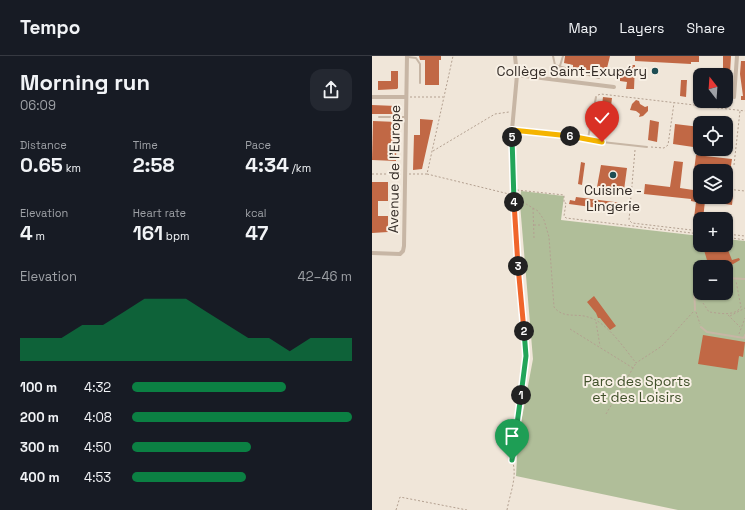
<!DOCTYPE html>
<html lang="en">
<head>
<meta charset="utf-8">
<style>
	body { margin:0; font-family:"Space Grotesk",sans-serif; background:#242831; color:#f1f3f6; height:100vh; display:flex; flex-direction:column; font-size:15px; white-space:nowrap }
	* { box-sizing:border-box; margin:0 }
	p { font-size:13px; color:#9ea1a6 }
	.icon { flex:none; width:22px; height:22px; fill:none; stroke:currentColor; stroke-width:2; stroke-linecap:round; stroke-linejoin:round }
	.map { position:relative; flex:1; overflow:hidden }
	.details { display:flex; flex-direction:column; background:#171b24; width:372px }
	.details>* { flex:none }
	.needle { width:26px; rotate:343deg }
	.tools { position:absolute; left:321px; top:12px; display:grid; gap:8px }
	.tools a { display:grid; place-items:center; width:40px; height:40px; border-radius:8px; background:#171b24; box-shadow:0 1px 3px #0004; font-size:20px }
	.pin { position:absolute; display:grid; place-items:center; width:34px; height:34px; color:#fff; margin:-41px -17px; border-radius:50% 50% 50% 0; rotate:-45deg; box-shadow:0 0 4px #0007 }
	.pin .icon { rotate:45deg }
	.km { position:absolute; width:20px; height:20px; margin:-10px; border-radius:50%; background:#222; color:#fff; font-size:11px; line-height:20px; text-align:center }
	.round { display:grid; place-items:center; flex:none; width:42px; height:42px; border-radius:12px; background:#242831 }
	.overview { display:flex; align-items:center; justify-content:space-between; height:68px; padding:0 20px }
	h1 { font-size:22px; font-weight:700; line-height:30px }
	.metrics { display:grid; grid-template-columns:repeat(3,1fr); gap:6px; height:68px; padding:4px 20px }
	.metrics div { display:grid; align-content:center }
	.metrics b { font-size:20px; font-weight:700 }
	.metrics small { font-size:11px; font-weight:400 }
	.metrics p { font-size:11px }
	.chart { height:112px; padding:8px 20px }
	.chart p { display:flex; justify-content:space-between }
	.chart svg { width:100%; height:72px; margin-top:4px; fill:#0b8043; opacity:.7 }
	ul { padding:0 20px; list-style:none; font-size:13px }
	li { display:grid; grid-template-columns:64px 48px 1fr; align-items:center; height:30px }
	li i { height:10px; border-radius:5px; background:#0b8043 }
	header { display:flex; align-items:center; gap:24px; box-sizing:border-box; height:56px; padding:0 20px; background:#171b24; border-bottom:1px solid #363941 }
	header strong { font-size:19px }
	nav { display:flex; gap:22px; margin-inline-start:auto; font-size:14px }
	main { display:flex; flex:1; min-height:0 }
	.map>svg:first-child { display:block }
	.green { fill:#b0be99; fill-rule:evenodd }
	.building { fill:#c16845 }
	.lines { fill:none; stroke-linecap:round; stroke-linejoin:round }
	.path { stroke:#b3a090; stroke-width:1; stroke-dasharray:2 2; stroke-linecap:butt }
	.service { stroke:#c7b6a5; stroke-width:2 }
	.minor { stroke:#c7b6a5; stroke-width:4 }
	.split-1-casing { stroke:#fff; stroke-width:8 }
	.split-2-casing { stroke:#fff; stroke-width:8 }
	.split-3-casing { stroke:#fff; stroke-width:8 }
	.split-4-casing { stroke:#fff; stroke-width:8 }
	.split-5-casing { stroke:#fff; stroke-width:8 }
	.split-6-casing { stroke:#fff; stroke-width:8 }
	.split-7-casing { stroke:#fff; stroke-width:8 }
	.split-1 { stroke:#22a559; stroke-width:5 }
	.split-2 { stroke:#22a559; stroke-width:5 }
	.split-3 { stroke:#f0652b; stroke-width:5 }
	.split-4 { stroke:#f0652b; stroke-width:5 }
	.split-5 { stroke:#22a559; stroke-width:5 }
	.split-6 { stroke:#f5b400; stroke-width:5 }
	.split-7 { stroke:#f5b400; stroke-width:5 }
	.poi-dot { fill:#1e4d53; stroke:#f8f0e5; stroke-width:1.5 }
	.labels { text-anchor:middle; dominant-baseline:central; stroke-width:4; stroke-linejoin:round; paint-order:stroke }
	.poi-label { font-size:14px; fill:#332b26; stroke:#f8f0e5; text-anchor:end }
	.street-label { font-size:14px; fill:#332b26; stroke:#f8f0e5 }
	.park-label { font-size:14px; fill:#41512b; stroke:#f8f0e5 }
</style>
</head>
<body>
<header>
<strong>Tempo</strong>
<nav><a>Map</a><a>Layers</a><a>Share</a></nav>
</header>
<main>
<section class="details">
<div class="overview"><div><h1>Morning run</h1><p>06:09</p></div><a class="round"><svg class="icon" aria-label="share" viewBox="0 0 24 24"><path d="M12 15V3M7 8l5-5 5 5M5 13v7h14v-7"/></svg></a></div>
<div class="metrics">
<div><p>Distance</p><b>0.65<small> km</small></b></div>
<div><p>Time</p><b>2:58</b></div>
<div><p>Pace</p><b>4:34<small> /km</small></b></div>
</div>
<div class="metrics">
<div><p>Elevation</p><b>4<small> m</small></b></div>
<div><p>Heart rate</p><b>161<small> bpm</small></b></div>
<div><p>kcal</p><b>47</b></div>
</div>
<div class="chart"><p><span>Elevation</span>42–46 m</p>
<svg viewBox="0 0 160 44" preserveAspectRatio="none"><path d="M0 44V30L10 30L20 30L30 22L40 22L50 14L60 6L70 6L80 6L90 14L100 22L110 30L120 30L130 38L140 30L150 30L160 30V44z"/></svg>
</div>
<ul>
<li><b>100 m</b>4:32<i style="width:70%"></i></li>
<li><b>200 m</b>4:08<i style="width:100%"></i></li>
<li><b>300 m</b>4:50<i style="width:54%"></i></li>
<li><b>400 m</b>4:53<i style="width:52%"></i></li>
</ul>
</section>
<div class="map">
<svg width="373" height="454" viewBox="0 0 373 454">
	<rect width="100%" height="100%" fill="#f0e6d9"/>
	<!-- green -->
	<path class="green" d="M149,135L192,140L189,164L328,180V189H354V183L373,185V454H306L144,420L146,383L161,303L148,148ZM328,211H354V237H328Z"/>
	<!-- building -->
	<g class="building">
		<path d="M47,0H69V4H67V29H53V4H48Z"/>
		<path d="M193,0H238L235,12H238L236,19L220,15L219,17L201,12V9L192,7Z"/>
		<path d="M263,0H327V6H319V8L263,5Z"/>
		<path d="M351,0H359L357,34H359V39L354,38V19H351Z"/>
		<path d="M369,5H373V44H369V40H371L368,18Z"/>
		<path d="M256,9H263L262,33H254L255,26L248,25V15L256,16Z"/>
		<path d="M19,15H26V32L25,33L6,34V25H19Z"/>
		<path d="M309,24H315L314,41L308,40Z"/>
		<path d="M231,41L240,42L238,58L229,57Z"/>
		<path d="M264,44L267,45L268,48L273,51L276,50V55L271,60L267,61L268,58L264,55L258,54L260,48Z"/>
		<path d="M0,49L24,50V58H0Z"/>
		<path d="M48,63L61,64L50,113L41,114L42,79H48Z"/>
		<path d="M278,64L287,66L285,86L276,84Z"/>
		<path d="M1,65L25,66L24,105L0,104Z"/>
		<path d="M303,68L328,71V92L301,88Z"/>
		<path d="M324,99L360,103L356,130H354V115H328V124L321,123Z"/>
		<path d="M302,105L311,106L308,132L328,135V141H354V138L361,139L360,149L333,145L331,163H328V171L321,170L324,146L319,145V143L272,138L273,128L298,131Z"/>
		<path d="M209,106L213,107L210,129L206,128Z"/>
		<path d="M229,109L255,112L252,134L225,131Z"/>
		<path d="M0,126H16V145H6V160H16V176L0,177Z"/>
		<path d="M204,141L250,147L249,155L197,148L198,144L203,145Z"/>
		<path d="M348,189H354L360,204L367,202L368,204L356,211H337L332,194Z"/>
		<path d="M222,240L244,270L238,274L228,262H226L224,257L215,246Z"/>
		<path d="M331,279L373,286L371,301L367,300L365,314L326,308Z"/>
	</g>
	<g class="lines">
		<!-- path -->
		<g class="path">
			<path d="M226,39L229,38L373,55"/>
			<path d="M38,41H71"/>
			<path d="M279,91L292,92L296,89L302,47"/>
			<path d="M263,94L257,164L260,167L328,175"/>
			<path d="M61,95L123,58L137,56"/>
			<path d="M362,109L368,55"/>
			<path d="M0,118H29"/>
			<path d="M37,118H55L81,0"/>
			<path d="M55,118L137,138L166,155L172,164L177,181L182,251C191,263 204,257 216,261C234,265 253,293 264,307L290,290L321,256"/>
			<path d="M324,129L328,130"/>
			<path d="M354,133L373,135"/>
			<path d="M145,134L192,139V147H194L192,160L194,162L328,178"/>
			<path d="M161,152L162,182"/>
			<path d="M162,169H169"/>
			<path d="M354,178L373,180"/>
			<path d="M354,181L373,184"/>
			<path d="M331,247L337,256C347,257 362,261 369,251L364,225"/>
			<path d="M324,256L328,268"/>
			<path d="M356,259L368,271"/>
			<path d="M358,260L373,252"/>
			<path d="M224,266L228,290"/>
			<path d="M198,273L261,312"/>
			<path d="M367,278L373,262"/>
			<path d="M234,358L264,307"/>
			<path d="M24,454L28,441L95,454"/>
			<path d="M135,454C138,437 146,420 140,404L155,300L145,193L142,136"/>
		</g>
		<!-- service -->
		<g class="service">
			<path d="M181,0L183,9L227,22"/>
			<path d="M36,1L44,2L48,8V27"/>
			<path d="M184,23L191,0"/>
			<path d="M7,61H34"/>
			<path d="M216,82L224,41"/>
			<path d="M194,87V79"/>
			<path d="M142,133L140,74L206,80L230,86L275,91"/>
			<path d="M354,222L373,223"/>
			<path d="M323,254L322,226L324,221L328,220"/>
			<path d="M329,271L335,276L372,282L373,279"/>
		</g>
		<!-- minor -->
		<g class="minor">
			<path d="M145,19L242,31"/>
			<path d="M0,41H34"/>
			<path d="M362,41L365,0"/>
			<path d="M140,74L145,19L143,0"/>
			<path d="M0,197L28,198L31,195L32,190L35,0"/>
		</g>
	</g>
	<g class="lines">
		<!-- split-1 casing -->
		<g class="split-1-casing">
			<path id="split-1" d="M140,404L149,339"/>
		</g>
		<!-- split-2 casing -->
		<g class="split-2-casing">
			<path id="split-2" d="M149,339L154,300L152,275"/>
		</g>
		<!-- split-3 casing -->
		<g class="split-3-casing">
			<path id="split-3" d="M146,210L152,275"/>
		</g>
		<!-- split-4 casing -->
		<g class="split-4-casing">
			<path id="split-4" d="M142,146L146,210"/>
		</g>
		<!-- split-5 casing -->
		<g class="split-5-casing">
			<path id="split-5" d="M140,81L142,146"/>
		</g>
		<!-- split-6 casing -->
		<g class="split-6-casing">
			<path id="split-6" d="M140,81V74L198,80"/>
		</g>
		<!-- split-7 casing -->
		<g class="split-7-casing">
			<path id="split-7" d="M198,80L230,86"/>
		</g>
		<!-- split-1 -->
		<use href="#split-1" class="split-1"/>
		<!-- split-2 -->
		<use href="#split-2" class="split-2"/>
		<!-- split-3 -->
		<use href="#split-3" class="split-3"/>
		<!-- split-4 -->
		<use href="#split-4" class="split-4"/>
		<!-- split-5 -->
		<use href="#split-5" class="split-5"/>
		<!-- split-6 -->
		<use href="#split-6" class="split-6"/>
		<!-- split-7 -->
		<use href="#split-7" class="split-7"/>
	</g>
	<!-- markers -->
	<g class="poi-dot">
		<circle cx="283" cy="15" r="4"/>
		<circle cx="241" cy="119" r="4"/>
	</g>
	<g class="labels">
		<!-- poi labels -->
		<g class="poi-label">
			<text x="275" y="15">Collège Saint-Exupéry</text>
			<text x="241" y="134" text-anchor="middle">Cuisine -<tspan x="241" dy="16">Lingerie</tspan></text>
		</g>
		<!-- street labels -->
		<g class="street-label">
			<text transform="translate(22 113) rotate(-89)">Avenue de l'Europe</text>
		</g>
		<!-- park labels -->
		<g class="park-label">
			<text x="265" y="325">Parc des Sports<tspan x="265" dy="16">et des Loisirs</tspan></text>
		</g>
	</g>
</svg>
<div class="tools">
<a><svg class="needle" viewBox="-14 -14 28 28"><path d="M0-13l5 13h-10z" fill="#e53935"/><path d="M0 13l5-13h-10z" fill="#9ea1a6"/></svg></a>
<a><svg class="icon" aria-label="locate" viewBox="0 0 24 24"><circle cx="12" cy="12" r="6"/><path d="M12 2v4M12 18v4M2 12h4M18 12h4"/></svg></a>
<a><svg class="icon" aria-label="layers" viewBox="0 0 24 24"><path d="M12 4l9 5-9 5-9-5zM3 14l9 5 9-5"/></svg></a>
<a>+</a>
<a>−</a>
</div>
<div class="pin" style="left:140px;top:404px;background:#1e9e55"><svg class="icon" aria-label="arrive" viewBox="0 0 24 24"><path d="M6 21V4h12l-3 4 3 4H6"/></svg></div>
<div class="pin" style="left:230px;top:86px;background:#d93025"><svg class="icon" aria-label="check" viewBox="0 0 24 24"><path d="M5 12l5 5 9-10"/></svg></div>
<b class="km" style="left:149px;top:339px">1</b>
<b class="km" style="left:152px;top:275px">2</b>
<b class="km" style="left:146px;top:210px">3</b>
<b class="km" style="left:142px;top:146px">4</b>
<b class="km" style="left:140px;top:81px">5</b>
<b class="km" style="left:198px;top:80px">6</b>
</div>
</main>
</body>
</html>
